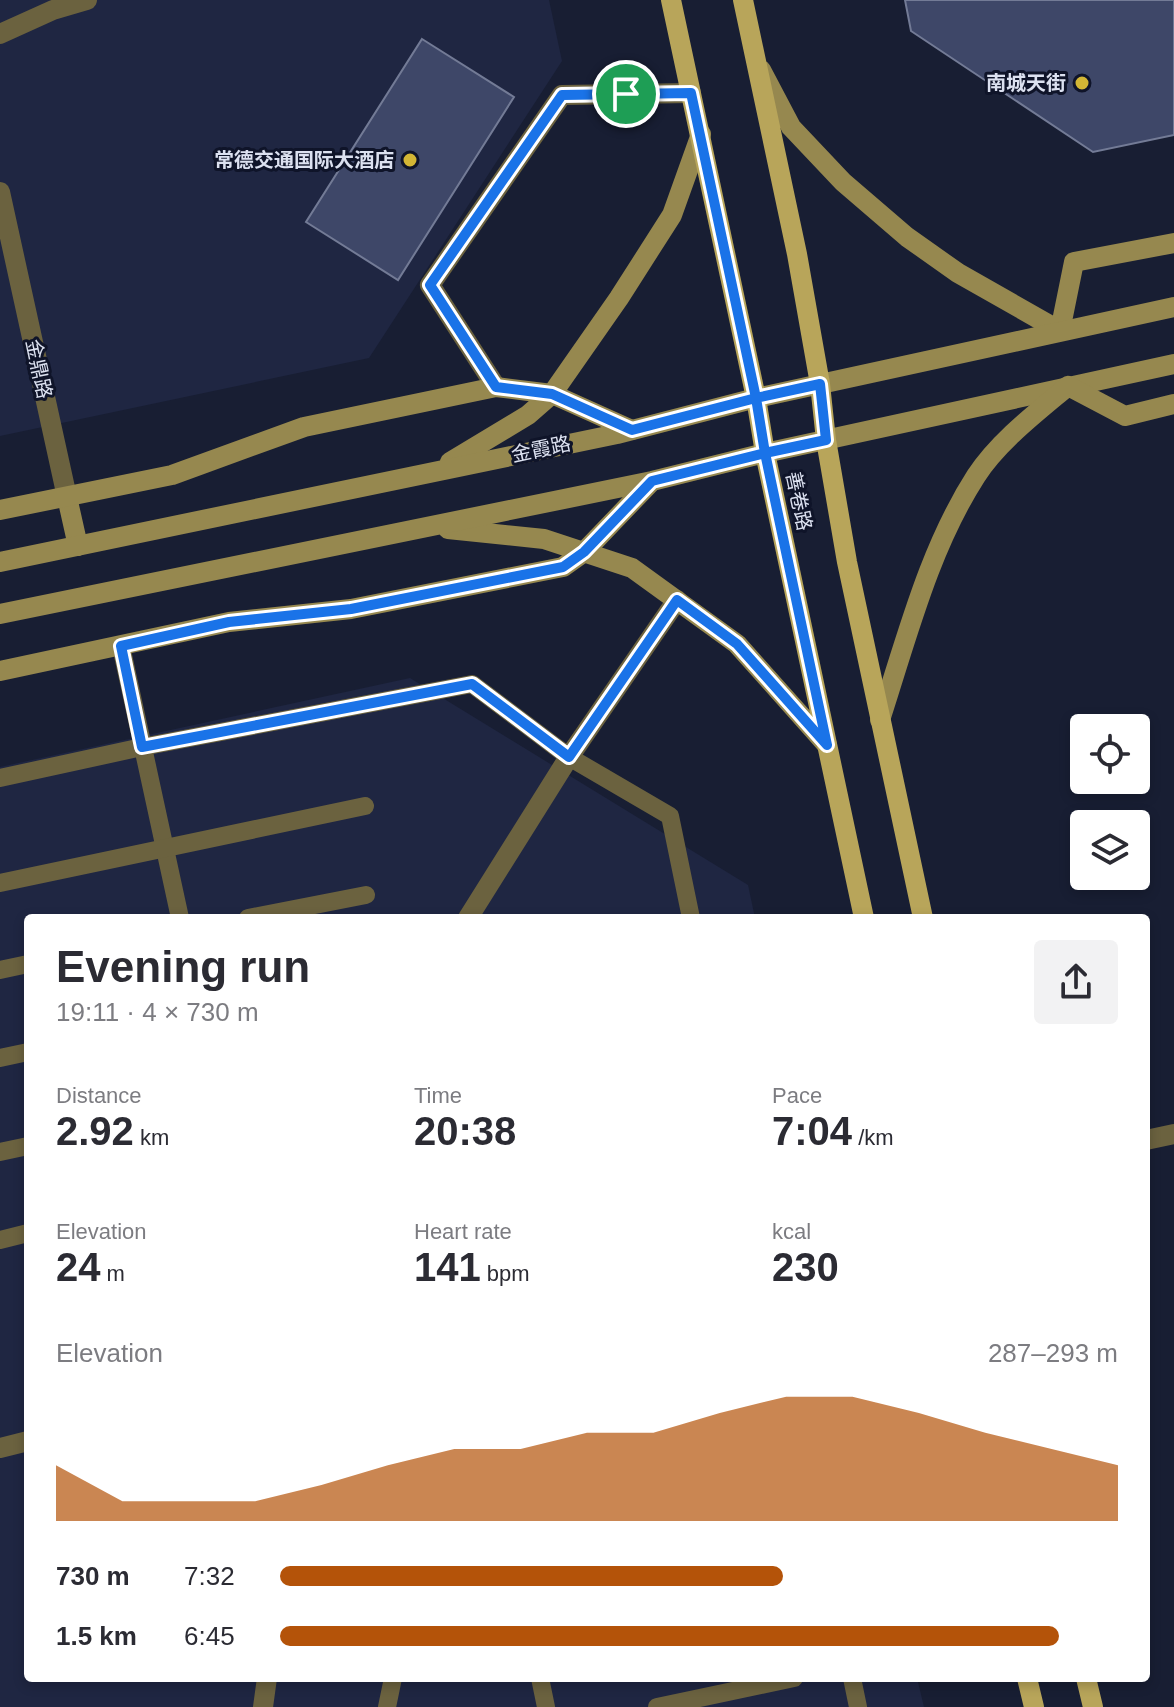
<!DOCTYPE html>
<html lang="en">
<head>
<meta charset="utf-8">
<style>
	body { margin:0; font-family:Helvetica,"Noto Sans SC",sans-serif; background:#f2f2f3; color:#2b2b33; height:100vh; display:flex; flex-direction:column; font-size:30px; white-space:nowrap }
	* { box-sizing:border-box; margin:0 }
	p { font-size:26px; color:#7c7c81 }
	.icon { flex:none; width:44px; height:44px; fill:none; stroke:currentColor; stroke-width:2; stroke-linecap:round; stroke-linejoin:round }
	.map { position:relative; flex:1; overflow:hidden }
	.details { position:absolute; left:24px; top:914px; width:1126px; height:768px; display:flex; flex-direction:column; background:#fff; border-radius:8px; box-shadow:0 4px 12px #0003 }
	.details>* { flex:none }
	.tools { position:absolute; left:1070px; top:714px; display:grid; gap:16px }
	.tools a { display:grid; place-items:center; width:80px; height:80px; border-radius:8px; background:#fff; box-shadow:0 4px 12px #0003; font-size:40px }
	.pin { position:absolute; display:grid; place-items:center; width:68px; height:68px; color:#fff; margin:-34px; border:4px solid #fff; border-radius:50%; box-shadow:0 2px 8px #0007 }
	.round { display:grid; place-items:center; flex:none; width:84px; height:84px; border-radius:8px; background:#f2f2f3 }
	.summary { display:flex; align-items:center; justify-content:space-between; height:136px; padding:0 32px }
	h1 { font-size:44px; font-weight:800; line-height:60px }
	.figures { display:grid; grid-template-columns:repeat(3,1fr); gap:12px; height:136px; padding:8px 32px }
	.figures div { display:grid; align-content:center }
	.figures b { font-size:40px; font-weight:800 }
	.figures small { font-size:22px; font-weight:400 }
	.figures p { font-size:22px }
	.chart { height:224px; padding:16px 32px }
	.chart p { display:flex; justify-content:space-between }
	.chart svg { width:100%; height:144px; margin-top:8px; fill:#b45309; opacity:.7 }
	ul { padding:0 32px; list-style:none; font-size:26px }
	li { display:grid; grid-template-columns:128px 96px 1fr; align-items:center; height:60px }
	li i { height:20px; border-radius:10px; background:#b45309 }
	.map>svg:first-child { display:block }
	.built { fill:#1f2642 }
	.building { fill:#3e4768; stroke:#737b96; stroke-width:2 }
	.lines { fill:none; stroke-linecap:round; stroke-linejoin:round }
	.lane { stroke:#6b623f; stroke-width:18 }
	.street { stroke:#6b623f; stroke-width:20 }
	.secondary { stroke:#96884f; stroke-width:20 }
	.primary { stroke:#b8a55a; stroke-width:20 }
	.route-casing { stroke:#fff; stroke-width:16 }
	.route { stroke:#1a73e8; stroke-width:10 }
	.poi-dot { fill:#d3b635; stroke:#0f1429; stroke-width:3 }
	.labels { text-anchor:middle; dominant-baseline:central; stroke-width:6; stroke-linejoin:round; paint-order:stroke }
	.poi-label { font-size:20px; font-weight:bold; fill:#dce1f0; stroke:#0f1429; text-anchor:end }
	.street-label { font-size:20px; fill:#dce1f0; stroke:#0f1429 }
</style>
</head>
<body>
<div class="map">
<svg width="1174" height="1707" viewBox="0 0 1174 1707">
	<rect width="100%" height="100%" fill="#181e33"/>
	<!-- built -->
	<g class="built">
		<path d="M0,0H549L562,61L369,358L0,436Z"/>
		<path d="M410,678L748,885L755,918H28V1678H917L924,1707H0V767Z"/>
	</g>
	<!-- building -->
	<g class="building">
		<path d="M905,0H1174V135L1093,152L911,31Z"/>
		<path d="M422,39L514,97L398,280L306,222Z"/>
	</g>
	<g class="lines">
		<!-- lane -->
		<g class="lane">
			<path d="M121,646L180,918"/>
			<path d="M0,778L142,747L472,684L569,757L670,816L691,918"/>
			<path d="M0,883L365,806"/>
			<path d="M248,918L366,895"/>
			<path d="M0,970L28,964"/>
			<path d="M0,1058L28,1052"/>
			<path d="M0,1152L28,1146"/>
			<path d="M0,1240L28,1233"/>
			<path d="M540,1678L546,1707"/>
			<path d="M852,1678L858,1707"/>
			<path d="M387,1707L393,1678"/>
			<path d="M657,1707L794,1678"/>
		</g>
		<!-- street -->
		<g class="street">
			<path d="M0,34L53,10L87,0"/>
			<path d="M0,192L67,497"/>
			<path d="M496,387L430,285L562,95L691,93"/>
			<path d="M468,918L569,757L677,600"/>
			<path d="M1146,1140L1174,1134"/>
			<path d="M0,1448L28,1441"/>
			<path d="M263,1707L267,1678"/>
		</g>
		<!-- secondary -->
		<g class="secondary">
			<path d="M761,70L791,127L843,182L907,237L958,273L1060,331L1074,262L1174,243"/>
			<path d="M450,462L528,415L552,394L619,298L672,215L701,134"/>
			<path d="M67,497L78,546"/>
			<path d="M0,510L172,475L304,427L496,387L552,394L632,430"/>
			<path d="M448,529L544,539L632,568L737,644L827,745"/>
			<path d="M0,562L617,434L756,398L1174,307"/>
			<path d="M0,614L652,481L765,453L1174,364"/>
			<path d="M0,671L229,622L351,609L563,567L584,552L651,482"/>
			<path d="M880,720C907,637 929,549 976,476C998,442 1037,412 1068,386L1125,416L1174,404"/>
		</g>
		<!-- primary -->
		<g class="primary">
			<path d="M671,0L756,398L765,453L864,918"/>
			<path d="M743,0L797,254L820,384L826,440L847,562L923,918"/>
			<path d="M1027,1678L1034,1707"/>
			<path d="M1086,1678L1093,1707"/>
		</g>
	</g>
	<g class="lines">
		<!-- route casing -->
		<g class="route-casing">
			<path id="route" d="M626,94L562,95L430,285L496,387L552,394L632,430L756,398L765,453L652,481L584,552L563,567L351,609L229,622L121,646L142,747L472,684L569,757L677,600L737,644L827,745L765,453L826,440L820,384L756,398L691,93L626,94"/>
		</g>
		<!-- route -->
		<use href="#route" class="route"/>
	</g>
	<!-- markers -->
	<g class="poi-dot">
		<circle cx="1082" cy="83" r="8"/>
		<circle cx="410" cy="160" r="8"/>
	</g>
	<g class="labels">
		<!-- poi labels -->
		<g class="poi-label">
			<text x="1066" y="83">南城天街</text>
			<text x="394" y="160">常德交通国际大酒店</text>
		</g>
		<!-- street labels -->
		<g class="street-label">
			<text transform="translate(39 369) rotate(78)">金鼎路</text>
			<text transform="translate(541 449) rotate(-12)">金霞路</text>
			<text transform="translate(799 501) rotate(78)">善卷路</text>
		</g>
	</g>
</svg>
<div class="tools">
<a><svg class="icon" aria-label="locate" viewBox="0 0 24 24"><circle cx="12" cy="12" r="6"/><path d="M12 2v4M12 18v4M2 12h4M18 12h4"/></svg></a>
<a><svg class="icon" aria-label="layers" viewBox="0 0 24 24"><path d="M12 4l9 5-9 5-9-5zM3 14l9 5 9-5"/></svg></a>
</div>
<div class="pin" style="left:626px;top:94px;background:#1e9e55"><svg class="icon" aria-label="arrive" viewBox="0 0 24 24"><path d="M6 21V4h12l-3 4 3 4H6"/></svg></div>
<section class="details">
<div class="summary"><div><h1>Evening run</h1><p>19:11 · 4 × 730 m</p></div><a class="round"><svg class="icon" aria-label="share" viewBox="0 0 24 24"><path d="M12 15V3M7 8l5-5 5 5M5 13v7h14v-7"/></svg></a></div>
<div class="figures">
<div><p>Distance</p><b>2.92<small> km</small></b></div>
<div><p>Time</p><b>20:38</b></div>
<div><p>Pace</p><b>7:04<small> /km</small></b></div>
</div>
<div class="figures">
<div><p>Elevation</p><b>24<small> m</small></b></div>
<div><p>Heart rate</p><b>141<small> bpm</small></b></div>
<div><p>kcal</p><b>230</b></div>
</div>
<div class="chart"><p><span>Elevation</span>287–293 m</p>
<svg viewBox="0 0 160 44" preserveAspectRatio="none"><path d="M0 44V27L10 38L20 38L30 38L40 33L50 27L60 22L70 22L80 17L90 17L100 11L110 6L120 6L130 11L140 17L150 22L160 27V44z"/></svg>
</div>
<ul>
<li><b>730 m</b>7:32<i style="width:60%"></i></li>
<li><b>1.5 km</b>6:45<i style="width:93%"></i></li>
</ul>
</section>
</div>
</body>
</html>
